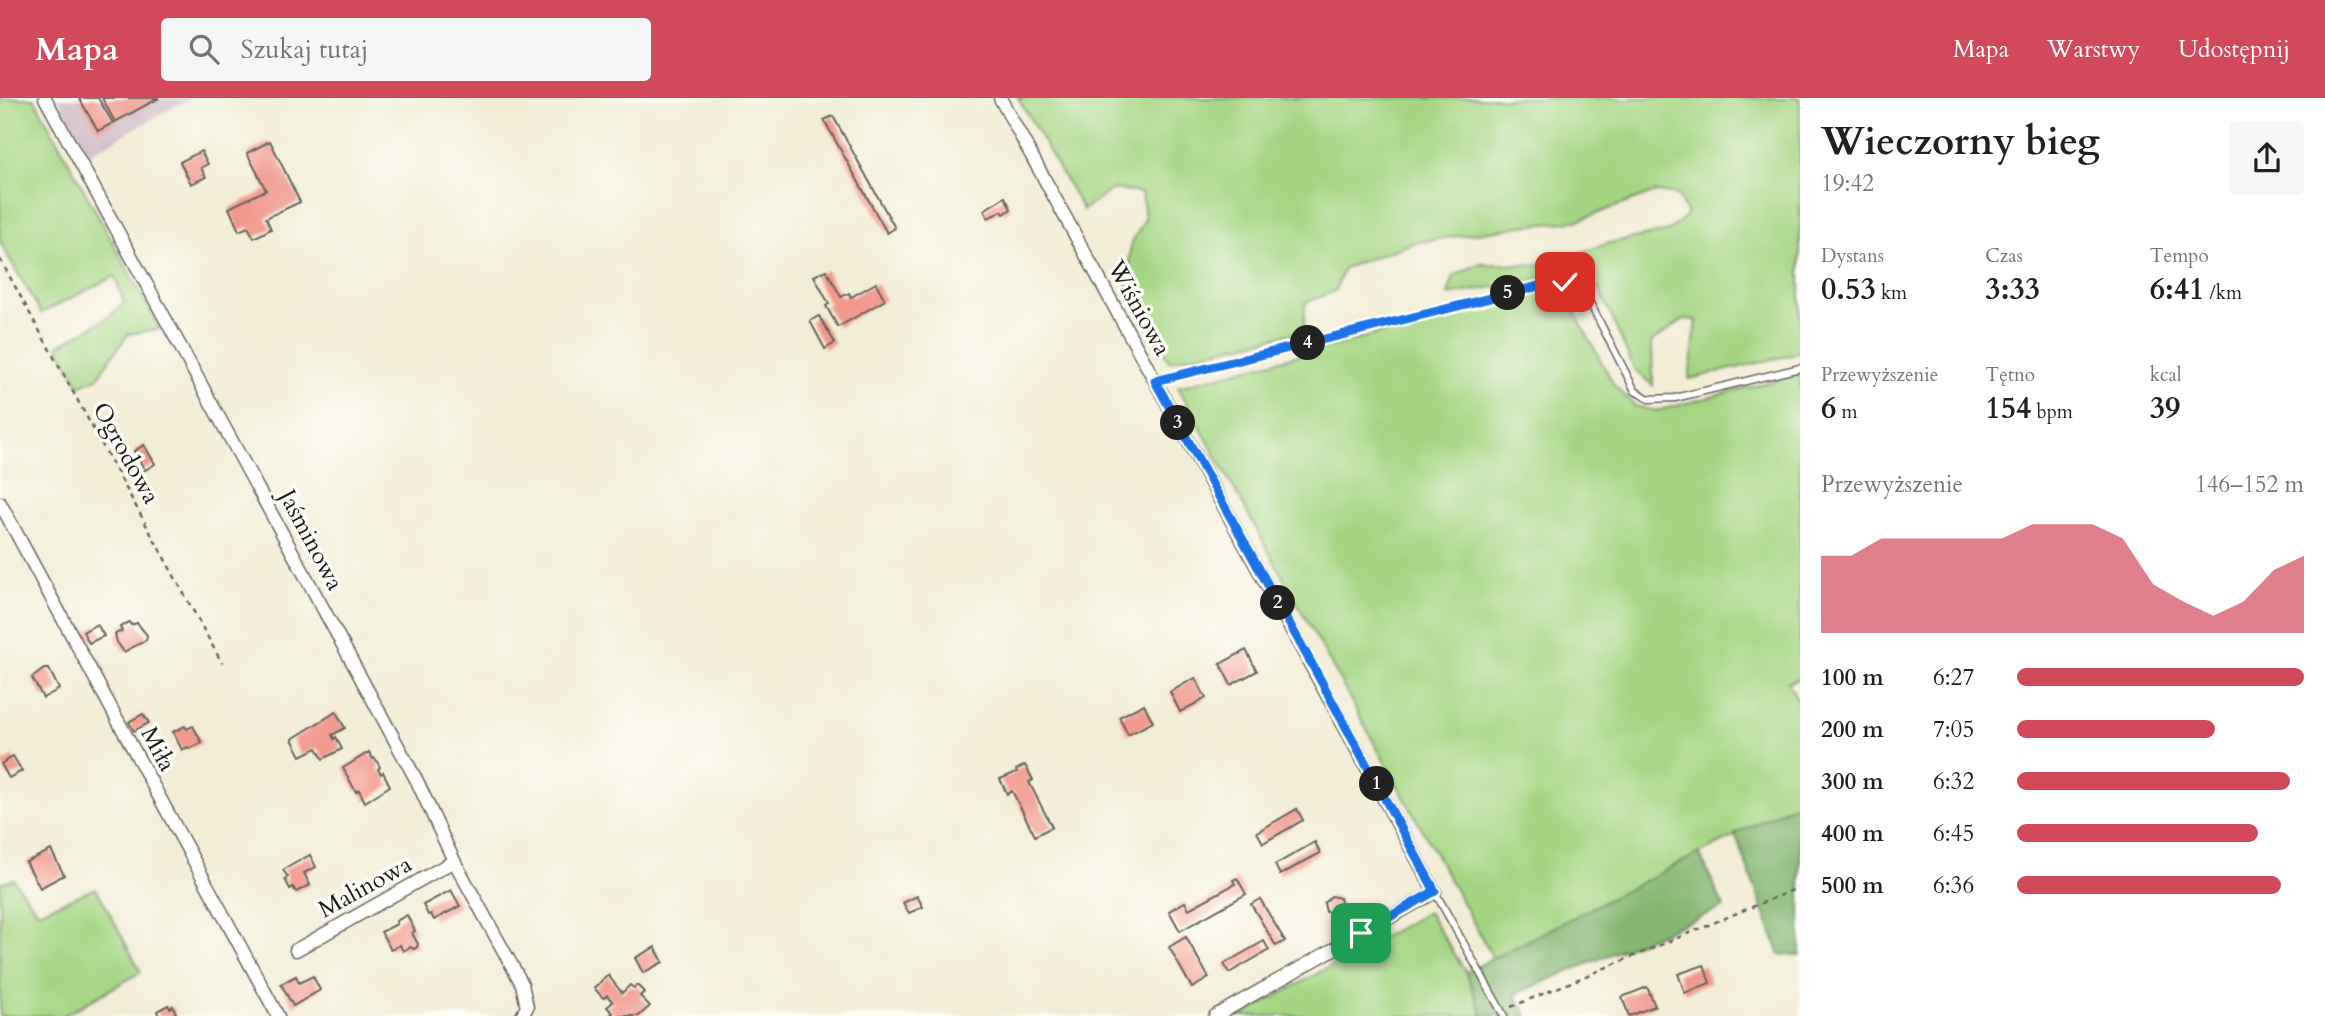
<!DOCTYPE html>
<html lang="pl">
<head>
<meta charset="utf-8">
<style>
	body { margin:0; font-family:Cardo,serif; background:#f6f6f6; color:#202124; height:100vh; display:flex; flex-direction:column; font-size:26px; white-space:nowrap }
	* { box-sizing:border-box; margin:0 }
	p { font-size:23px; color:#757577 }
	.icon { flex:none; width:38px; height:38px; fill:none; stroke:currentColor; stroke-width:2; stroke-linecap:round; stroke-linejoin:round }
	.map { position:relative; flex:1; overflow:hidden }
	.drawer { display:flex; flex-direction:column; background:#fff; width:525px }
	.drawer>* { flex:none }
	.pin { position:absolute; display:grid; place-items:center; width:60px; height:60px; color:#fff; margin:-30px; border-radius:14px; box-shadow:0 4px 10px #0006 }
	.km { position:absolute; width:35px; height:35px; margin:-18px; border-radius:50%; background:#222; color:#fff; font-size:19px; line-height:35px; text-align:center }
	.round { display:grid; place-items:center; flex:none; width:74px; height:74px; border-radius:7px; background:#f6f6f6 }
	.summary { display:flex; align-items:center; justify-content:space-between; height:119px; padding:0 21px }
	h1 { font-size:38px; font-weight:600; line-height:52px }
	.metrics { display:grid; grid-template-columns:repeat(3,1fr); gap:10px; height:119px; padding:7px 21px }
	.metrics div { display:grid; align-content:center }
	.metrics b { font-size:30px; font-weight:600 }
	.metrics small { font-size:19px; font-weight:400 }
	.metrics p { font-size:19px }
	.chart { height:196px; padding:14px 21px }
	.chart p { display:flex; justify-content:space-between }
	.chart svg { width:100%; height:126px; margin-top:7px; fill:#d1495b; opacity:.7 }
	ul { padding:0 21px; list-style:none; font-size:23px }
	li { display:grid; grid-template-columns:112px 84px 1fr; align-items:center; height:52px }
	li i { height:18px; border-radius:9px; background:#d1495b }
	header { display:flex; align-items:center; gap:42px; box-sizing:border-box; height:98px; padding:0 35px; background:#d1495b; color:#fff }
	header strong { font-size:33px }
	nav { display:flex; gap:38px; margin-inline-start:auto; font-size:24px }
	.search { width:490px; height:63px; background:#f6f6f6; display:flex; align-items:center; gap:18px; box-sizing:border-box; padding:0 24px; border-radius:7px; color:#757577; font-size:26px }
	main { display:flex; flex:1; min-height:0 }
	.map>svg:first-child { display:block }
	.industrial { fill:#d2bdc7 }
	.green { fill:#a5d583; stroke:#607850; stroke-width:2 }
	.forest { fill:#84b671; stroke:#506946; stroke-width:2 }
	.building { fill:#f2998e }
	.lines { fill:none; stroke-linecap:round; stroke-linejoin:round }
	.lane-casing { stroke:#67655d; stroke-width:9 }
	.street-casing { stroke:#67655d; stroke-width:15 }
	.path { stroke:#67655d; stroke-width:2.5; stroke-dasharray:5 5; stroke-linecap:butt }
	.lane { stroke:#fff; stroke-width:6 }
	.street { stroke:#fff; stroke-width:12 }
	.route-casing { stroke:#fff; stroke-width:14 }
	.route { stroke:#1a73e8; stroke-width:9 }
	.labels { text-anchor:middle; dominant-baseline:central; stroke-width:7; stroke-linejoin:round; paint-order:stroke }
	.street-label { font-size:24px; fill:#1c1c1c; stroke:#fdfcf7 }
</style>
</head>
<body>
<header>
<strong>Mapa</strong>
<div class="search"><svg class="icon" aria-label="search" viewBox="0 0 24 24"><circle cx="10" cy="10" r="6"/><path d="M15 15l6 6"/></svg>Szukaj tutaj</div>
<nav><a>Mapa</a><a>Warstwy</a><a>Udostępnij</a></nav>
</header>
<main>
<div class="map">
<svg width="1800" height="918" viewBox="0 0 1800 918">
	<rect width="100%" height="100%" fill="#fdfcf7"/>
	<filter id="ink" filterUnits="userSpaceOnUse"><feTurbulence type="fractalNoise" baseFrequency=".0143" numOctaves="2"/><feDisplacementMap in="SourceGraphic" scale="14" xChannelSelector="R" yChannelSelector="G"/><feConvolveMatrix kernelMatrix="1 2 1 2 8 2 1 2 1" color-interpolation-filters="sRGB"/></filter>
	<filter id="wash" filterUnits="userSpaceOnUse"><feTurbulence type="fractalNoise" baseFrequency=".00686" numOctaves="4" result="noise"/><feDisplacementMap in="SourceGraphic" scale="28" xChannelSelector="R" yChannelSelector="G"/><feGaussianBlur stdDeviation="1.57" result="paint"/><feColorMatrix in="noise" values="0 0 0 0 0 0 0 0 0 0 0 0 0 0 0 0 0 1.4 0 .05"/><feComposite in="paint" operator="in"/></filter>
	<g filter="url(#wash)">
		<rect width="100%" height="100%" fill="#f2edd6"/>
		<!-- industrial -->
		<path class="industrial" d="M58,0H191L89,56Z"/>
		<!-- green -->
		<g class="green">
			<path d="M0,0H34L160,231L128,236L97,280L80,288L58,248L104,222L124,206L115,178L41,215L0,144Z"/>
			<path d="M1018,0H1800V255L1689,281L1697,222L1684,221L1652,244L1653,288L1634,271L1599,190L1572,176L1448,197L1454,178L1478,166L1544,167L1609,145L1669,133L1687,117L1678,97L1656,94L1576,123L1522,128L1413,145L1344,170L1335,193L1305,205L1304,233L1169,263L1127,194L1131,146L1145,121L1142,95L1113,91L1083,112Z"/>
			<path d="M1544,192L1558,195L1572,209L1614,287L1635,308L1656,313L1800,276V581L1788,584L1800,607V704L1494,862L1178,289Z"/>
			<path d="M13,781L38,814L96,790L141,874L63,918H0V785Z"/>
			<path d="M1428,814L1466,874L1483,918H1241Z"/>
		</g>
		<!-- forest -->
		<g class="forest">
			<path d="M1800,704V857H1780L1735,736Z"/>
			<path d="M1699,755L1724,809L1515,896L1527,918H1483L1466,874Z"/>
		</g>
		<g id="blocks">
			<!-- building -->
			<g class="building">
				<path d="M79,0H98L113,25L98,33Z"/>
				<path d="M102,0H159L115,24Z"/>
				<path d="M833,18L895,130L887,135L824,22Z"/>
				<path d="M270,43L300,104L266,120L271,131L254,140L248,129L239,133L229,110L266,92L247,55Z"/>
				<path d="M201,53L208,66L201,70L206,79L191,86L180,64Z"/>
				<path d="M1005,99L1011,111L1004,116L1002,113L988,120L984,112Z"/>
				<path d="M826,172L841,199L849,195L851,199L876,185L885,202L838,229L826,208L829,206L814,178Z"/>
				<path d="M819,218L835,245L825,251L810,223Z"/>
				<path d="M144,347L155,366L145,372L134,353Z"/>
				<path d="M129,524L131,527L137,525L147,537L146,542L124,554L117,544L115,536L122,533L120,529Z"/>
				<path d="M97,526L104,538L89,545L83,534Z"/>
				<path d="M1246,552L1257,573L1231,587L1220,566Z"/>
				<path d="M49,571L59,591L43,600L32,580L44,571Z"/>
				<path d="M1195,580L1206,600L1180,614L1170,594Z"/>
				<path d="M1144,606L1153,624L1128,637L1119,619Z"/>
				<path d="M336,614L345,630L332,637L334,641L336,639L342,651L323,661L317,650L301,658L292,641Z"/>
				<path d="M143,616L149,625L134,633L129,624Z"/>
				<path d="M185,628L187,631L193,628L202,645L189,651L188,649L182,652L173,634Z"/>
				<path d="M369,654L373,661L375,660L380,669L378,671L381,676L383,674L390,688L365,704L359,692L356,694L343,670Z"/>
				<path d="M13,658L22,673L9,680L1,666Z"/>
				<path d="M1025,667L1033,682L1029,684L1052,729L1035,738L1012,693L1007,696L1000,681L1017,674L1016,672Z"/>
				<path d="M1297,711L1303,722L1263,745L1257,734Z"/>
				<path d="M1315,744L1320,755L1280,777L1275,767Z"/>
				<path d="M51,752L64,777L40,790L26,764Z"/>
				<path d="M310,757L316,769L304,775L310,787L296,794L293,789L290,791L285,781L288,779L283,772Z"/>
				<path d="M1237,780L1246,796L1180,833L1169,813L1185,804L1189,811L1235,786L1233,782Z"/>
				<path d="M451,792L460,808L434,822L431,816L428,817L423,807Z"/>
				<path d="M917,798L923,809L909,815L903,805Z"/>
				<path d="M1331,798L1340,800L1342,809L1336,816L1326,814L1324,805Z"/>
				<path d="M1260,801L1285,843L1276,848L1251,806Z"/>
				<path d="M407,817L415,833L412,835L418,846L417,849L414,851L410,849L403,853L400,847L391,852L381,834L397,826L396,823Z"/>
				<path d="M1186,839L1209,880L1192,890L1169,849Z"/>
				<path d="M1264,843L1269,852L1229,875L1224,866Z"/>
				<path d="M655,849L663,864L643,875L635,860Z"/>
				<path d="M1704,867L1710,885L1685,895L1678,876Z"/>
				<path d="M608,877L622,895L630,887L634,890L637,887L644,894L640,898L650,908L639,918H609L613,915L607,909L613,904L607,897L603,900L594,890Z"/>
				<path d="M296,878L299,885L313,878L320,892L293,908L281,886Z"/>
				<path d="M1647,889L1655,908L1629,918L1622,899Z"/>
				<path d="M168,907L170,910L173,908L176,915L173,916L174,918H159L157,913Z"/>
			</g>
		</g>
	</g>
	<g filter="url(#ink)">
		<use href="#blocks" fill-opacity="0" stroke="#67655d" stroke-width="2"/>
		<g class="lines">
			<!-- lane casing -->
			<g class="lane-casing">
				<g id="lane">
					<path d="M1155,283L1555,184H1565L1575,189L1589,203L1635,293L1649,301L1675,300L1800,270"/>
					<path d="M1435,794L1504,918"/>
				</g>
			</g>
			<!-- street casing -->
			<g class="street-casing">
				<g id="street">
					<path d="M45,0L417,683L454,763L522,886L527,909L522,918"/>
					<path d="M1000,0L1435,794L1215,918"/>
					<path d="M0,405L278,918"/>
					<path d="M296,852L454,763"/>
				</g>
			</g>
			<!-- path -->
			<g class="path">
				<path d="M0,161L222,565"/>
				<path d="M1511,909L1800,789"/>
			</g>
			<!-- lane -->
			<use href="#lane" class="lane"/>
			<!-- street -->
			<use href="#street" class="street"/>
		</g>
	</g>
	<g class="lines" filter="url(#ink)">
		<!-- route casing -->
		<g class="route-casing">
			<path id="route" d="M1361,835L1435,793L1314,570L1155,283L1555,184H1565"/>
		</g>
		<!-- route -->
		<use href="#route" class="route"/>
	</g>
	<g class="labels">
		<!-- street labels -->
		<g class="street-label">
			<text transform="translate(1139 210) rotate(61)">Wiśniowa</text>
			<text transform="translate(126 355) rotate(61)">Ogrodowa</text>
			<text transform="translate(311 442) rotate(62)">Jaśminowa</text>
			<text transform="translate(158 651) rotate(62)">Miła</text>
			<text transform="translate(365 789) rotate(-29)">Malinowa</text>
		</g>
	</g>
</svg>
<div class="pin" style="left:1361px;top:835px;background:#1e9e55"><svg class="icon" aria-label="arrive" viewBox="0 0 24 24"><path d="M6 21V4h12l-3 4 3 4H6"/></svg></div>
<div class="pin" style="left:1565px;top:184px;background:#d93025"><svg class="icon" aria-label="check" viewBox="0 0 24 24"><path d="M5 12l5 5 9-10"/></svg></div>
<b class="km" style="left:1377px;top:686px">1</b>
<b class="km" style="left:1278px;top:505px">2</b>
<b class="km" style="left:1178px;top:325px">3</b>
<b class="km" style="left:1308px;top:245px">4</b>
<b class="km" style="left:1508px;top:195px">5</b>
</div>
<section class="drawer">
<div class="summary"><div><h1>Wieczorny bieg</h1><p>19:42</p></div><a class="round"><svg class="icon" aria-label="share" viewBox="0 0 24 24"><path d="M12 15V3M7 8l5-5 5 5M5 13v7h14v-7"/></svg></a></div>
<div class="metrics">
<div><p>Dystans</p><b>0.53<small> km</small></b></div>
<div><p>Czas</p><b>3:33</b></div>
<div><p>Tempo</p><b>6:41<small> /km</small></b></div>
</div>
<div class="metrics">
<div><p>Przewyższenie</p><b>6<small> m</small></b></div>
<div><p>Tętno</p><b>154<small> bpm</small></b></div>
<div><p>kcal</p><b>39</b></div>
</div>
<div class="chart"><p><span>Przewyższenie</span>146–152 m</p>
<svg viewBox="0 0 160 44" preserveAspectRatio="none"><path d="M0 44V17L10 17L20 11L30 11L40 11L50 11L60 11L70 6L80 6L90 6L100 11L110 27L120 33L130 38L140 33L150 22L160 17V44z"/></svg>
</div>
<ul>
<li><b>100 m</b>6:27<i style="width:100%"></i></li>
<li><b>200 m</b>7:05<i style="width:69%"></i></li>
<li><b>300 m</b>6:32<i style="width:95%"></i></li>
<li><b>400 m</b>6:45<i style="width:84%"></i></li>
<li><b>500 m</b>6:36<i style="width:92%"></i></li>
</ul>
</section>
</main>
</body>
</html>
